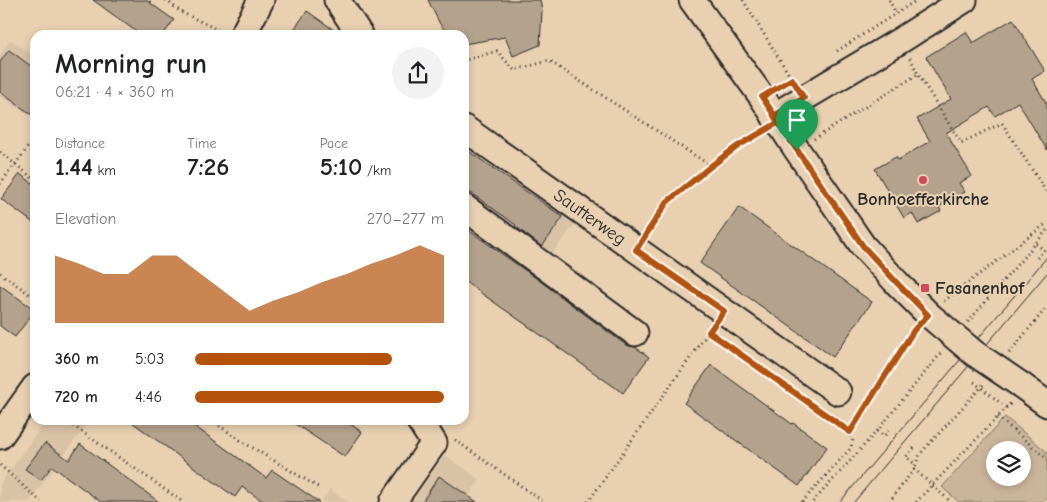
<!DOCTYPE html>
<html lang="en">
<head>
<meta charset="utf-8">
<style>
	body { margin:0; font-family:"Comic Neue",sans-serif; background:#f2f2f2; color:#202124; height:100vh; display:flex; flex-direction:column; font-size:19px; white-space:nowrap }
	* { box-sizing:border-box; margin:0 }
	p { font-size:16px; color:#757577 }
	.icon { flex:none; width:28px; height:28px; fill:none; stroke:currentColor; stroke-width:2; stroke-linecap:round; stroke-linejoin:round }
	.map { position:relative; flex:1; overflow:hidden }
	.sheet { position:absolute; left:30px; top:30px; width:439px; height:395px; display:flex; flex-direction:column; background:#fff; border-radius:15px; box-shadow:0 2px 8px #0003 }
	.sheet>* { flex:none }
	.controls { position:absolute; left:986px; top:441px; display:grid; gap:10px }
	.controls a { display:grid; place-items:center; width:45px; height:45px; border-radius:50%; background:#fff; box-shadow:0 2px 8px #0003; font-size:25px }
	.pin { position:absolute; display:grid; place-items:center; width:42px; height:42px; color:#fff; margin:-51px -21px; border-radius:50% 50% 50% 0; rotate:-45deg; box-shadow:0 0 5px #0007 }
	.pin .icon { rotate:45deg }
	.round { display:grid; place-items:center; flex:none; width:52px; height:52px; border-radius:26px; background:#f2f2f2 }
	.overview { display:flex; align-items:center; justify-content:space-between; height:85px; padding:0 25px }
	h1 { font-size:28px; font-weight:600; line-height:38px }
	.stats { display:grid; grid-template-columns:repeat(3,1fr); gap:8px; height:85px; padding:5px 25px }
	.stats div { display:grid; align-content:center }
	.stats b { font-size:25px; font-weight:600 }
	.stats small { font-size:14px; font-weight:400 }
	.stats p { font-size:14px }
	.chart { height:140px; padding:10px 25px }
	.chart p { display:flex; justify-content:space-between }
	.chart svg { width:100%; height:90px; margin-top:5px; fill:#b45309; opacity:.7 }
	ul { padding:0 25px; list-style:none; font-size:16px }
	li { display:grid; grid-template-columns:80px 60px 1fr; align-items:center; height:38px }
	li i { height:12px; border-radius:6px; background:#b45309 }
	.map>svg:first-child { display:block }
	.built { fill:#d9c2a6 }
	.green { fill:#cab59b; stroke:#7a7063; fill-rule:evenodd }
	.building { fill:#b4a28c; stroke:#2b2b2b }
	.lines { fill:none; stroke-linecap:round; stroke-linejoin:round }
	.minor-casing { stroke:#2b2b2b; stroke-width:29 }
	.path { stroke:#2b2b2b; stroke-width:3; stroke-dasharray:1 4; stroke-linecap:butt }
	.minor { stroke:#e9d0b1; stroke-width:25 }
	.tram { stroke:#2b2b2b; stroke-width:1 }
	.minor-bridge-casing { stroke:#2b2b2b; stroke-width:29; stroke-linecap:butt }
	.minor-bridge { stroke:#e9d0b1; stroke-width:25 }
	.route-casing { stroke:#fff; stroke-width:10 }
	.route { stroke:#b45309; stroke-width:6 }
	.poi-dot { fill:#d1495b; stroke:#e9d0b1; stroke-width:2 }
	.labels { text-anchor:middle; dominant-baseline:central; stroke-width:4; stroke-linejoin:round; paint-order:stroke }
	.poi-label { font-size:18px; font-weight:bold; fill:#2b2b2b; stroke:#e9d0b1 }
	.street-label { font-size:18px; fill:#2b2b2b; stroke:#e9d0b1 }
</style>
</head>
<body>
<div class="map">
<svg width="1047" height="502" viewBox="0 0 1047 502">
	<rect width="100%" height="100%" fill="#e9d0b1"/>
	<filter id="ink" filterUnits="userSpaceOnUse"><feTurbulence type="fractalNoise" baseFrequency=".02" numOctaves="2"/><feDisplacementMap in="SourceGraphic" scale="10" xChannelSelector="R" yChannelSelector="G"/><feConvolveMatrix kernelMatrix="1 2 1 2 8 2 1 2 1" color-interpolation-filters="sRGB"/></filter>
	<g filter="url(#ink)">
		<!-- built -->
		<g class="built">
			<path d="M10,40L35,56V117L34,119L0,96V55Z"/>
			<path d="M464,141L577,221L548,259L464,197Z"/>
			<path d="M46,420H90L29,502H0V484Z"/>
			<path d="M445,455L480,480L464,502H412Z"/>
			<path d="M330,489L348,502H321Z"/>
		</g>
		<!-- green -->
		<path class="green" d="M1005,417L1047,452V499L1044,502H959L942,487ZM995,450H1022V478H995Z"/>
		<!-- building -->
		<g class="building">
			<path d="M93,0H146L174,20L163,35H141Z"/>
			<path d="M428,0H540L542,11L540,45L513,56L505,37L464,44V35H449L440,24Z"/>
			<path d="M307,11L341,35H290Z"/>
			<path d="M1013,19L1045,71L1032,79L1047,104V150L1018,102L995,116L989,107L946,133L972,176L959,183L965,192L939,207L941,211L918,224L912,213L904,218L875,169L896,157L898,160L930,141L917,119L951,99L926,57L966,32L973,43Z"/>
			<path d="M9,50L35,69V117L0,92V62Z"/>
			<path d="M464,148L563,217L542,247L515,226L516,225L464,188Z"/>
			<path d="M20,174L35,185V224L1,199Z"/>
			<path d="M739,207L872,302L833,357L700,263Z"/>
			<path d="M464,227L536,278L626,345L635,347L649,357L623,393L464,281Z"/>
			<path d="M0,285L35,310L15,337L0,326Z"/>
			<path d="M711,365L792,424L793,423L827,447L799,486L684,403Z"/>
			<path d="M129,420H186L266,478L272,470L319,502H264L242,487L235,497Z"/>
			<path d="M289,420H344L362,432L345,457Z"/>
			<path d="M45,443L69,460L80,444L159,502H101L52,466L41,480L25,469Z"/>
			<path d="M439,476L477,502H422Z"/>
		</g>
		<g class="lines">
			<!-- minor casing -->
			<g class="minor-casing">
				<g id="minor">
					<path d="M337,0L360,35"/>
					<path d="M692,0L762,97L797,150L863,246L898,284L929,315"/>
					<path d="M243,35L261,0"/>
					<path d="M774,116L901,40L964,0"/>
					<path id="s1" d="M464,128L838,392"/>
					<path d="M464,207L635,333"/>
					<path d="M1021,385L1047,404"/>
					<path d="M0,436L35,387"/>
					<path d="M393,502L434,443L419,420"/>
				</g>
			</g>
			<!-- path -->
			<g class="path">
				<path d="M166,0L181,12L222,32"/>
				<path d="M743,0L793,81"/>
				<path d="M889,0L896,13"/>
				<path d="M150,2L152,0"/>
				<path d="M837,51L917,0"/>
				<path d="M910,58L918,74L961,143L1002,123L1047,193"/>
				<path d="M464,63L466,60L497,51L514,70L549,61L711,166"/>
				<path d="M814,139L918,74"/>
				<path d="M0,152L35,180"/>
				<path d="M0,184L35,138"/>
				<path d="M648,232L667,202L711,166L738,146L762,132"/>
				<path d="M1036,244L1044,250"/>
				<path d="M1037,258L1047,247"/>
				<path d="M0,273L35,298"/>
				<path d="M944,301L1047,223"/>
				<path d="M968,322L1047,230"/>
				<path d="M709,332L849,431"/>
				<path d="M1009,353L1047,307"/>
				<path d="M974,382L1007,408"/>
				<path d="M998,417L1047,459"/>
				<path d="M65,420L183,502"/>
				<path d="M211,420L243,442L318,487"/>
				<path d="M877,431L884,436L891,428"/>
				<path d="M455,440L544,502"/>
				<path d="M914,448L906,457L915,464"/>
				<path d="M0,465L41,502"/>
				<path d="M914,469L951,502"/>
				<path d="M588,502L712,327"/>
				<path d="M802,502L851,448L853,439L849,432L915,330"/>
				<path d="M813,502L877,431L941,353"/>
				<path d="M889,502L914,469L920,454L983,385"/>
				<path d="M916,502L1011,403"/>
			</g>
			<!-- minor -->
			<use href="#minor" class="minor"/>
			<!-- tram -->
			<g class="tram">
				<path d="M840,502L1047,257"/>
				<path d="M854,502L1047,273"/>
			</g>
			<!-- minor-bridge casing -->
			<g class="minor-bridge-casing">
				<path id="minor-bridge" d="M929,315L974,353L1021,385"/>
			</g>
			<!-- minor-bridge -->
			<use href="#minor-bridge" class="minor-bridge"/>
		</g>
	</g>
	<g class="lines" filter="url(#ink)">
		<!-- route casing -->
		<g class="route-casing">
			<path id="route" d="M797,150L774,116L804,98L792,79L762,97L779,122L738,146L711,166L667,202L636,250L724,311L709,332L850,432L914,330L928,315L898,284L863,246L797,150"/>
		</g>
		<!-- route -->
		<use href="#route" class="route"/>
	</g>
	<!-- markers -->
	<g class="poi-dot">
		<circle cx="923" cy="180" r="5"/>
		<rect x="920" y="283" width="10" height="10" rx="2.5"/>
	</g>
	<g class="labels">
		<!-- poi labels -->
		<g class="poi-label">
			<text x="923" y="199">Bonhoefferkirche</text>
			<text x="935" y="288" text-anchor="start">Fasanenhof</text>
		</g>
		<!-- street labels -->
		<g class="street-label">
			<text stroke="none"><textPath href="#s1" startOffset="154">Sautterweg</textPath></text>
		</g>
	</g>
</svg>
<div class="controls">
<a><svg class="icon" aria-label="layers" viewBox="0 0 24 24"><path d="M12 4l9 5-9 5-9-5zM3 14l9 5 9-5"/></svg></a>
</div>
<div class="pin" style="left:797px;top:150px;background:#1e9e55"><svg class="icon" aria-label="arrive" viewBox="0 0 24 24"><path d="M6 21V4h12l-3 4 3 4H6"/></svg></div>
<section class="sheet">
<div class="overview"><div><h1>Morning run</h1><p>06:21 · 4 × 360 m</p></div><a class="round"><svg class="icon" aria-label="share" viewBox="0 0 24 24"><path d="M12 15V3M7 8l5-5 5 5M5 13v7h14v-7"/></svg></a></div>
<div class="stats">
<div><p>Distance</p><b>1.44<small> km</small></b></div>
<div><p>Time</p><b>7:26</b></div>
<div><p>Pace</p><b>5:10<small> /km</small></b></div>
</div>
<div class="chart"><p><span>Elevation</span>270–277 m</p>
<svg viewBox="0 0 160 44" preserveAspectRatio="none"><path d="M0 44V11L10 15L20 20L30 20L40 11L50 11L60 20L70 29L80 38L90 33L100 29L110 24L120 20L130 15L140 11L150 6L160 11V44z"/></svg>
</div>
<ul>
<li><b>360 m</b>5:03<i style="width:79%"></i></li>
<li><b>720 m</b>4:46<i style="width:100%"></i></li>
</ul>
</section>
</div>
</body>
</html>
